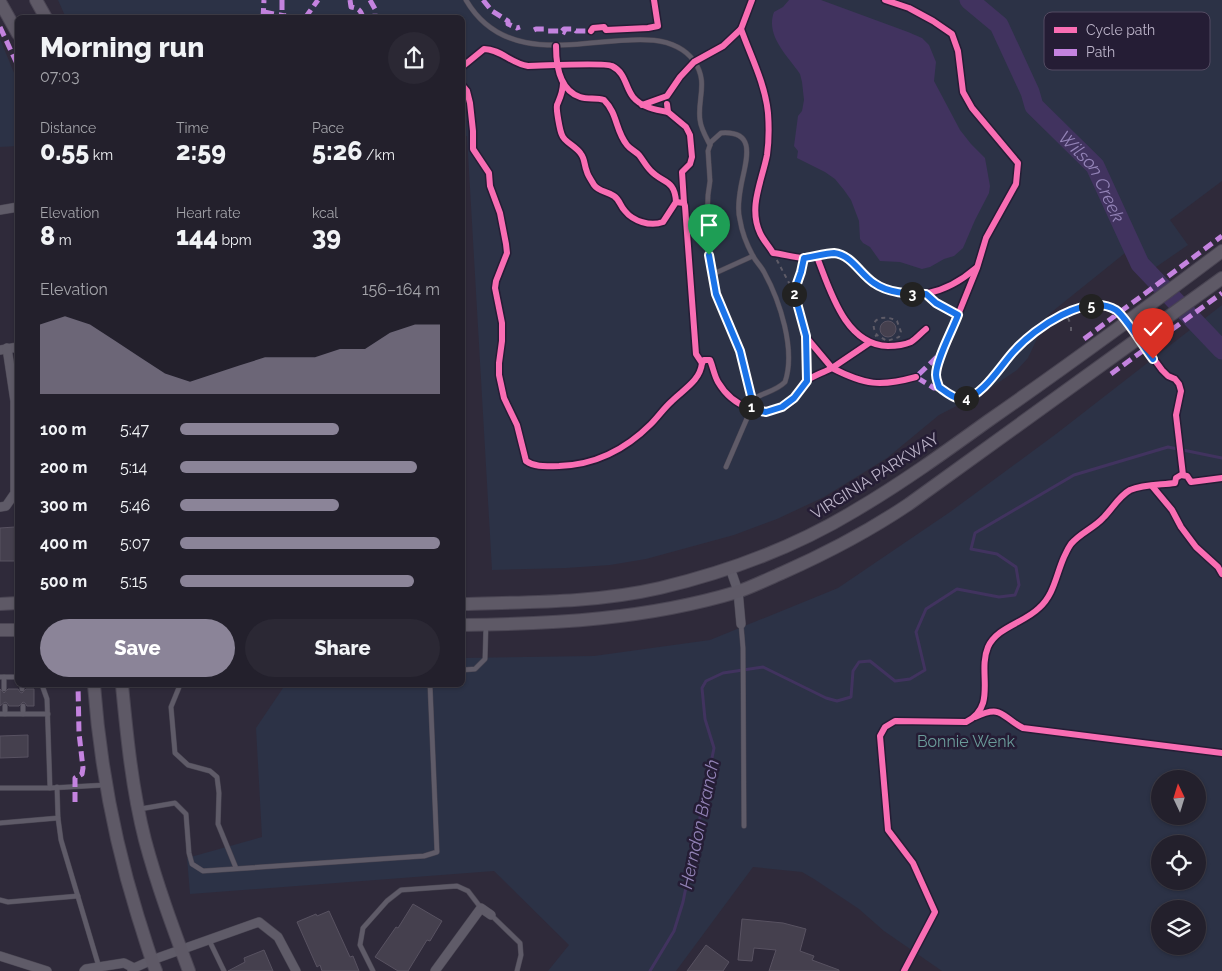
<!DOCTYPE html>
<html lang="en">
<head>
<meta charset="utf-8">
<style>
	body { margin:0; font-family:Raleway,sans-serif; background:#2b2834; color:#f1f3f6; height:100vh; display:flex; flex-direction:column; font-size:19px; white-space:nowrap }
	* { box-sizing:border-box; margin:0 }
	p { font-size:16px; color:#a3a3a9 }
	.icon { flex:none; width:28px; height:28px; fill:none; stroke:currentColor; stroke-width:2; stroke-linecap:round; stroke-linejoin:round }
	.map { position:relative; flex:1; overflow:hidden }
	.side { position:absolute; left:15px; top:15px; width:450px; height:672px; display:flex; flex-direction:column; background:#23202c; border-radius:8px; box-shadow:0 1px 4px #0004,0 0 0 1px #403e48 }
	.side>* { flex:none }
	.needle { width:32px; rotate:356deg }
	.buttons { position:absolute; left:1151px; top:770px; display:grid; gap:10px }
	.buttons a { display:grid; place-items:center; width:55px; height:55px; border-radius:50%; background:#23202c; box-shadow:0 1px 4px #0004,0 0 0 1px #403e48; font-size:25px }
	.pin { position:absolute; display:grid; place-items:center; width:42px; height:42px; color:#fff; margin:-51px -21px; border-radius:50% 50% 50% 0; rotate:-45deg; box-shadow:0 0 5px #0007 }
	.pin .icon { rotate:45deg }
	.km { position:absolute; width:25px; height:25px; margin:-12px; border-radius:50%; background:#222; color:#fff; font-size:14px; line-height:25px; text-align:center }
	.round { display:grid; place-items:center; flex:none; width:52px; height:52px; border-radius:26px; background:#2b2834 }
	.overview { display:flex; align-items:center; justify-content:space-between; height:85px; padding:0 25px }
	h1 { font-size:28px; font-weight:800; line-height:38px }
	.metrics { display:grid; grid-template-columns:repeat(3,1fr); gap:8px; height:85px; padding:5px 25px }
	.metrics div { display:grid; align-content:center }
	.metrics b { font-size:25px; font-weight:800 }
	.metrics small { font-size:14px; font-weight:400 }
	.metrics p { font-size:14px }
	.chart { height:140px; padding:10px 25px }
	.chart p { display:flex; justify-content:space-between }
	.chart svg { width:100%; height:90px; margin-top:5px; fill:#8b8498; opacity:.7 }
	.cta { display:flex; gap:10px; margin-top:auto; padding:10px 25px }
	.cta a { flex:1; height:58px; border-radius:30px; background:#8b8498; color:#fff; font-size:20px; font-weight:800; line-height:58px; text-align:center }
	.cta a+a { background:#2b2834; color:#f1f3f6 }
	ul { padding:0 25px; list-style:none; font-size:16px }
	li { display:grid; grid-template-columns:80px 60px 1fr; align-items:center; height:38px }
	li i { height:12px; border-radius:6px; background:#8b8498 }
	.map>svg:first-child { display:block }
	.green { fill:#2c3246; fill-rule:evenodd }
	.water { fill:#41335f }
	.lines { fill:none; stroke-linecap:round; stroke-linejoin:round }
	.stream { stroke:#41335f; stroke-width:3 }
	.river { stroke:#41335f; stroke-width:19 }
	.building { fill:#45404e; stroke:#585261 }
	.service-casing { stroke:#4a4653; stroke-width:5.5 }
	.minor-casing { stroke:#4a4653; stroke-width:10 }
	.secondary-casing { stroke:#4a4553; stroke-width:14 }
	.path { stroke:#5e5b67; stroke-width:2; stroke-dasharray:4 4; stroke-linecap:butt }
	.service { stroke:#5f5b68; stroke-width:4.5 }
	.minor { stroke:#5f5b68; stroke-width:9 }
	.secondary { stroke:#5e5966; stroke-width:12 }
	.quiet { stroke:#c483df; stroke-width:5; stroke-dasharray:10 5; stroke-linecap:butt }
	.cycleway-casing { stroke:#251d35; stroke-width:9 }
	.cycleway { stroke:#f96db3; stroke-width:6 }
	.route-casing { stroke:#fff; stroke-width:10 }
	.route { stroke:#1a73e8; stroke-width:6 }
	.labels { text-anchor:middle; dominant-baseline:central; stroke-width:5; stroke-linejoin:round; paint-order:stroke }
	.street-label { font-size:16px; fill:#bdb5ca; stroke:#251d35 }
	.park-label { font-size:16px; fill:#6b9c9a; stroke:#251d35 }
	.water-label { font-size:18px; font-style:italic; fill:#9383b7; stroke:#251d35 }
	.key { fill:#251d35; stroke:#534b62; stroke-width:1 }
	.key-label { font-size:14px; fill:#bdb5ca }
</style>
</head>
<body>
<div class="map">
<svg width="1222" height="971" viewBox="0 0 1222 971">
	<rect width="100%" height="100%" fill="#2f2a3a"/>
	<!-- green -->
	<g class="green">
		<path d="M58,0H1222V181L1170,220L1188,245L1143,276L1130,249L1048,315L1028,358L1017,370L986,391L939,415L887,458L824,497L777,519L734,535L646,559L610,565L566,568L492,570L467,136H463L462,18H66Z"/>
		<path d="M0,39L17,80V146L0,147Z"/>
		<path d="M1222,305V971H942L884,931L859,909L814,879L802,872L753,867L676,971H548L569,945L494,871L190,894L187,858L262,837L256,728L285,685H462L463,658L594,656L710,640L838,588L950,512L1056,434ZM1160,779H1198V816H1160ZM1160,844H1198V881H1160ZM1160,909H1198V946H1160Z"/>
	</g>
	<!-- water -->
	<path class="water" d="M789,0H821L908,32L922,38L929,45L936,62L934,81L960,130L971,144L985,158L990,186L989,193L975,220L963,248L954,256L944,259L930,267L922,269L900,262L880,261L870,247L863,243L860,239L859,221L851,200L844,190L835,179L825,172L797,158L798,151L794,146L798,116L802,111L804,100L802,82L800,74C788,56 765,36 774,12L783,7Z"/>
	<g class="lines">
		<!-- stream -->
		<path class="stream" d="M650,971L674,931L683,902L714,748L705,719L702,688L706,681L723,673L763,667L826,698L837,701L851,697L853,671L859,662L870,661L895,681L910,679L925,670L916,632L926,609L957,589L999,597L1015,595L1019,585L1016,567L997,554L971,549L975,533L1074,475L1168,447L1222,458"/>
		<!-- river -->
		<path class="river" id="s1" d="M969,0L999,25L1030,92L1034,106L1095,166L1140,264L1222,350"/>
	</g>
	<!-- building -->
	<g class="building">
		<circle cx="888" cy="329" r="8"/>
		<path d="M15,527L16,561H0V528Z"/>
		<path d="M0,689L4,693L8,689H18L20,692L22,693L26,689H34V706H27L25,703L23,702L19,706H9L7,703L5,702L0,706Z"/>
		<path d="M28,735V757L0,758V736Z"/>
		<path d="M413,904L442,921L430,941L427,940L408,971H398L375,957L396,927L398,928Z"/>
		<path d="M329,911L350,957L353,956L359,971H322L320,965L317,967L297,922L316,914L317,916Z"/>
		<path d="M742,919L783,923L806,929L800,951L814,956L812,960L839,970V971H769L776,950L754,948L752,961L738,960Z"/>
		<path d="M706,945L729,962L723,971H687Z"/>
		<path d="M264,950L273,971H228L245,962L244,958Z"/>
	</g>
	<g class="lines">
		<!-- service casing -->
		<g class="service-casing">
			<g id="service">
				<path d="M466,0C521,94 650,2 694,61C709,82 697,99 700,120C701,129 706,137 710,145"/>
				<path d="M711,275L753,256"/>
				<path d="M726,467L751,409L752,400L740,351L721,310L710,265L707,227L708,195L710,181L708,151L711,142L721,133C759,130 745,163 741,186C739,197 737,210 740,220C742,233 747,245 753,256C756,262 761,266 764,272C780,301 796,350 785,382C775,392 763,392 752,400"/>
				<path d="M741,624L743,648L744,826"/>
				<path d="M462,670L475,669L485,659L486,625"/>
				<path d="M0,677H18"/>
				<path d="M4,677V689"/>
				<path d="M22,685V689"/>
				<path d="M42,685L47,699L50,788L105,785"/>
				<path d="M180,685L171,707L175,753L188,765L210,771L217,777L219,793L218,824L236,868"/>
				<path d="M5,706V714"/>
				<path d="M0,714H48"/>
				<path d="M23,714V706"/>
				<path d="M57,787L58,818L61,840L99,967"/>
				<path d="M0,788H50"/>
				<path d="M140,809L175,803L186,814L189,853L192,864L203,871L424,856L437,852L430,685"/>
				<path d="M0,823L58,818"/>
				<path d="M0,900L8,902L78,896"/>
				<path d="M491,915L520,943L521,955L517,971"/>
				<path d="M209,940L224,971"/>
				<path d="M373,971L360,945L363,928L387,901L401,890L457,886L468,891L481,908"/>
			</g>
		</g>
		<!-- minor casing -->
		<g class="minor-casing">
			<g id="minor">
				<path d="M0,210L18,207"/>
				<path d="M0,350L18,347"/>
				<path d="M0,507L6,506L15,493V401L7,348"/>
				<path d="M730,568L738,591L741,624"/>
				<path d="M0,956L47,971"/>
				<path d="M84,971L86,969L124,963L134,968"/>
				<path d="M132,971L134,968L152,960L259,922L278,937L296,971"/>
				<path d="M435,971L481,908L491,915"/>
			</g>
		</g>
		<!-- secondary casing -->
		<g class="secondary-casing">
			<g id="secondary">
				<path d="M36,0L46,18"/>
				<path d="M0,2L18,34"/>
				<path d="M0,604L18,603"/>
				<path d="M462,604C529,602 595,603 660,588C728,572 795,547 856,510C902,483 945,452 988,421C1067,366 1145,309 1222,251"/>
				<path d="M462,625C555,624 647,619 737,592C752,587 768,579 782,573C827,553 869,531 909,504L1222,278"/>
				<path d="M0,630H18"/>
				<path d="M94,685C100,765 114,840 138,917C144,935 149,954 156,971"/>
				<path d="M122,685C127,737 132,789 145,840C157,885 173,928 189,971"/>
			</g>
		</g>
		<!-- path -->
		<g class="path">
			<path d="M462,85L467,91L470,103L473,131V149L489,173L490,186L500,213L506,244L507,253L496,281L495,288L502,323V341L499,363V375L504,398L517,425L526,461C536,468 548,466 559,466C595,465 626,449 651,424C658,417 664,408 672,401C684,389 700,381 702,363"/>
			<path d="M676,202L684,203L685,206L696,354L702,363L704,360H710C716,379 725,397 744,406"/>
			<path d="M773,253L794,292"/>
			<path d="M817,257C830,290 845,345 888,346C896,346 904,345 911,342C916,339 921,333 926,329"/>
			<path d="M804,258L801,273L794,292L799,311L806,337L832,368L877,335C866,318 885,314 897,321L901,332L899,337L887,341L877,335"/>
			<path d="M1068,318L1070,323"/>
			<path d="M1071,327V332"/>
			<path d="M806,337L807,381"/>
			<path d="M758,411L765,412L782,407L794,398L807,381L832,368C865,385 880,387 916,377"/>
		</g>
		<!-- service -->
		<use href="#service" class="service"/>
		<!-- minor -->
		<use href="#minor" class="minor"/>
		<!-- secondary -->
		<use href="#secondary" class="secondary"/>
		<!-- quiet -->
		<g class="quiet">
			<path d="M282,0V12L286,18"/>
			<path d="M350,0L351,7C358,8 361,10 363,18"/>
			<path d="M370,0L375,9V18"/>
			<path d="M483,0L492,11L508,21V24L517,28L520,27"/>
			<path d="M264,12L285,16"/>
			<path d="M263,18L264,0"/>
			<path d="M305,18L318,0"/>
			<path d="M0,27L18,66"/>
			<path d="M534,30L536,29H545L548,31H562L566,33"/>
			<path d="M562,31L564,29H574L576,31H591L594,33"/>
			<path d="M1084,339L1222,236"/>
			<path d="M1111,374L1222,293"/>
			<path d="M939,387L934,388L916,377L940,354"/>
			<path d="M75,802V778L82,774L83,768L79,733L78,685"/>
		</g>
		<!-- cycleway casing -->
		<g class="cycleway-casing">
			<g id="cycleway">
				<path d="M752,0L741,29C751,57 765,83 768,113C769,127 769,141 767,155C762,181 748,207 760,233C763,240 769,246 773,253C782,254 793,257 803,258C816,259 831,249 843,256C856,262 863,276 875,283C910,305 947,293 976,268"/>
				<path d="M885,0L909,8L933,21L952,34L958,51L963,92L972,108L1018,163L1016,184L986,238L977,268L958,315L946,345L941,353L936,375L939,387C946,392 954,399 963,399C982,397 1003,362 1015,349C1034,330 1060,311 1087,307C1101,304 1113,306 1123,317L1162,370L1168,376L1175,379L1179,384L1181,391L1176,415L1183,475"/>
				<path d="M591,31L593,28L604,27L606,30L648,28L658,26L654,0"/>
				<path d="M556,46C556,64 559,90 580,97C588,100 596,97 604,100C618,114 615,130 627,145C630,149 635,151 639,155C643,160 646,166 651,171C662,183 675,179 676,202L663,222C650,227 633,221 625,211C620,206 620,200 614,196C607,191 599,192 594,185C592,181 588,176 587,172C584,165 585,159 581,154C576,146 564,142 562,135C560,131 556,110 557,105C560,98 563,92 563,83"/>
				<path d="M462,67L484,49C500,49 512,64 528,66C543,66 603,62 612,66C626,73 625,87 633,97C641,107 656,110 668,112"/>
				<path d="M462,85L467,91L470,103L473,131V149L489,173L490,186L500,213L506,244L507,253L496,281L495,288L502,323V341L499,363V375L504,398L517,425L526,461C536,468 548,466 559,466C595,465 626,449 651,424C658,417 664,408 672,401C684,389 700,381 702,363"/>
				<path d="M667,104L668,112L686,127L690,135L692,157L690,164L682,172L684,203"/>
				<path d="M642,105L667,96L680,77L694,62L723,46L741,29"/>
				<path d="M676,202L684,203L685,206L696,354L702,363L704,360H710C713,367 714,375 718,382C732,406 763,420 788,404C797,397 800,387 808,380C814,375 825,372 832,368C865,385 880,387 916,377"/>
				<path d="M817,257C830,290 845,345 888,346C896,346 904,345 911,342C916,339 921,333 926,329"/>
				<path d="M804,258L801,273L794,292L799,311L806,337L832,368L869,343"/>
				<path d="M1152,486L1172,510L1181,527L1196,547L1218,567L1222,574"/>
				<path d="M975,717C1003,704 1001,717 1023,728L1222,753"/>
				<path d="M904,971L935,912L913,863L888,830L880,736L885,727L895,721L966,722C998,706 977,673 988,647C997,627 1024,623 1039,608C1054,595 1056,575 1064,557C1066,553 1068,548 1071,544C1080,533 1094,528 1103,518C1112,509 1119,496 1130,490C1144,484 1160,485 1175,483L1176,478L1181,475L1187,476L1191,482L1222,478"/>
			</g>
		</g>
		<!-- cycleway -->
		<use href="#cycleway" class="cycleway"/>
	</g>
	<g class="lines">
		<!-- route casing -->
		<g class="route-casing">
			<path id="route" d="M709,255L716,294L740,351L752,400L751,409L766,412L782,407L794,398L807,381L806,336L794,292L801,272L804,258C811,257 828,253 834,253C852,255 860,274 874,283C888,293 908,294 926,294L936,303L958,315C952,331 936,360 936,375C936,379 938,383 939,387C946,392 954,399 963,399C982,398 1003,362 1015,350C1035,328 1086,292 1116,310C1126,317 1144,348 1153,359"/>
		</g>
		<!-- route -->
		<use href="#route" class="route"/>
	</g>
	<g class="labels">
		<!-- street labels -->
		<g class="street-label">
			<text transform="translate(875 476) rotate(-32)">VIRGINIA PARKWAY</text>
		</g>
		<!-- park labels -->
		<g class="park-label">
			<text x="966" y="741">Bonnie Wenk</text>
		</g>
		<!-- water labels -->
		<g class="water-label">
			<text stroke="none"><textPath href="#s1" startOffset="220">Wilson Creek</textPath></text>
			<text transform="translate(699 824) rotate(-78)">Herndon Branch</text>
		</g>
	</g>
	<!-- legend -->
	<rect x="1044" y="12" width="166" height="58" rx="8" class="key"/>
	<rect x="1054" y="27" width="23" height="6" fill="#f96db3"/>
	<rect x="1054" y="49" width="23" height="7" fill="#c483df"/>
	<g class="key-label">
		<text x="1086" y="35">Cycle path</text>
		<text x="1086" y="57">Path</text>
	</g>
</svg>
<div class="buttons">
<a><svg class="needle" viewBox="-14 -14 28 28"><path d="M0-13l5 13h-10z" fill="#e53935"/><path d="M0 13l5-13h-10z" fill="#a3a3a9"/></svg></a>
<a><svg class="icon" aria-label="locate" viewBox="0 0 24 24"><circle cx="12" cy="12" r="6"/><path d="M12 2v4M12 18v4M2 12h4M18 12h4"/></svg></a>
<a><svg class="icon" aria-label="layers" viewBox="0 0 24 24"><path d="M12 4l9 5-9 5-9-5zM3 14l9 5 9-5"/></svg></a>
</div>
<div class="pin" style="left:709px;top:255px;background:#1e9e55"><svg class="icon" aria-label="arrive" viewBox="0 0 24 24"><path d="M6 21V4h12l-3 4 3 4H6"/></svg></div>
<div class="pin" style="left:1153px;top:359px;background:#d93025"><svg class="icon" aria-label="check" viewBox="0 0 24 24"><path d="M5 12l5 5 9-10"/></svg></div>
<b class="km" style="left:751px;top:407px">1</b>
<b class="km" style="left:794px;top:294px">2</b>
<b class="km" style="left:912px;top:294px">3</b>
<b class="km" style="left:966px;top:398px">4</b>
<b class="km" style="left:1091px;top:306px">5</b>
<section class="side">
<div class="overview"><div><h1>Morning run</h1><p>07:03</p></div><a class="round"><svg class="icon" aria-label="share" viewBox="0 0 24 24"><path d="M12 15V3M7 8l5-5 5 5M5 13v7h14v-7"/></svg></a></div>
<div class="metrics">
<div><p>Distance</p><b>0.55<small> km</small></b></div>
<div><p>Time</p><b>2:59</b></div>
<div><p>Pace</p><b>5:26<small> /km</small></b></div>
</div>
<div class="metrics">
<div><p>Elevation</p><b>8<small> m</small></b></div>
<div><p>Heart rate</p><b>144<small> bpm</small></b></div>
<div><p>kcal</p><b>39</b></div>
</div>
<div class="chart"><p><span>Elevation</span>156–164 m</p>
<svg viewBox="0 0 160 44" preserveAspectRatio="none"><path d="M0 44V10L10 6L20 10L30 18L40 26L50 34L60 38L70 34L80 30L90 26L100 26L110 26L120 22L130 22L140 14L150 10L160 10V44z"/></svg>
</div>
<ul>
<li><b>100 m</b>5:47<i style="width:61%"></i></li>
<li><b>200 m</b>5:14<i style="width:91%"></i></li>
<li><b>300 m</b>5:46<i style="width:61%"></i></li>
<li><b>400 m</b>5:07<i style="width:100%"></i></li>
<li><b>500 m</b>5:15<i style="width:90%"></i></li>
</ul>
<div class="cta"><a>Save</a><a>Share</a></div>
</section>
</div>
</body>
</html>
